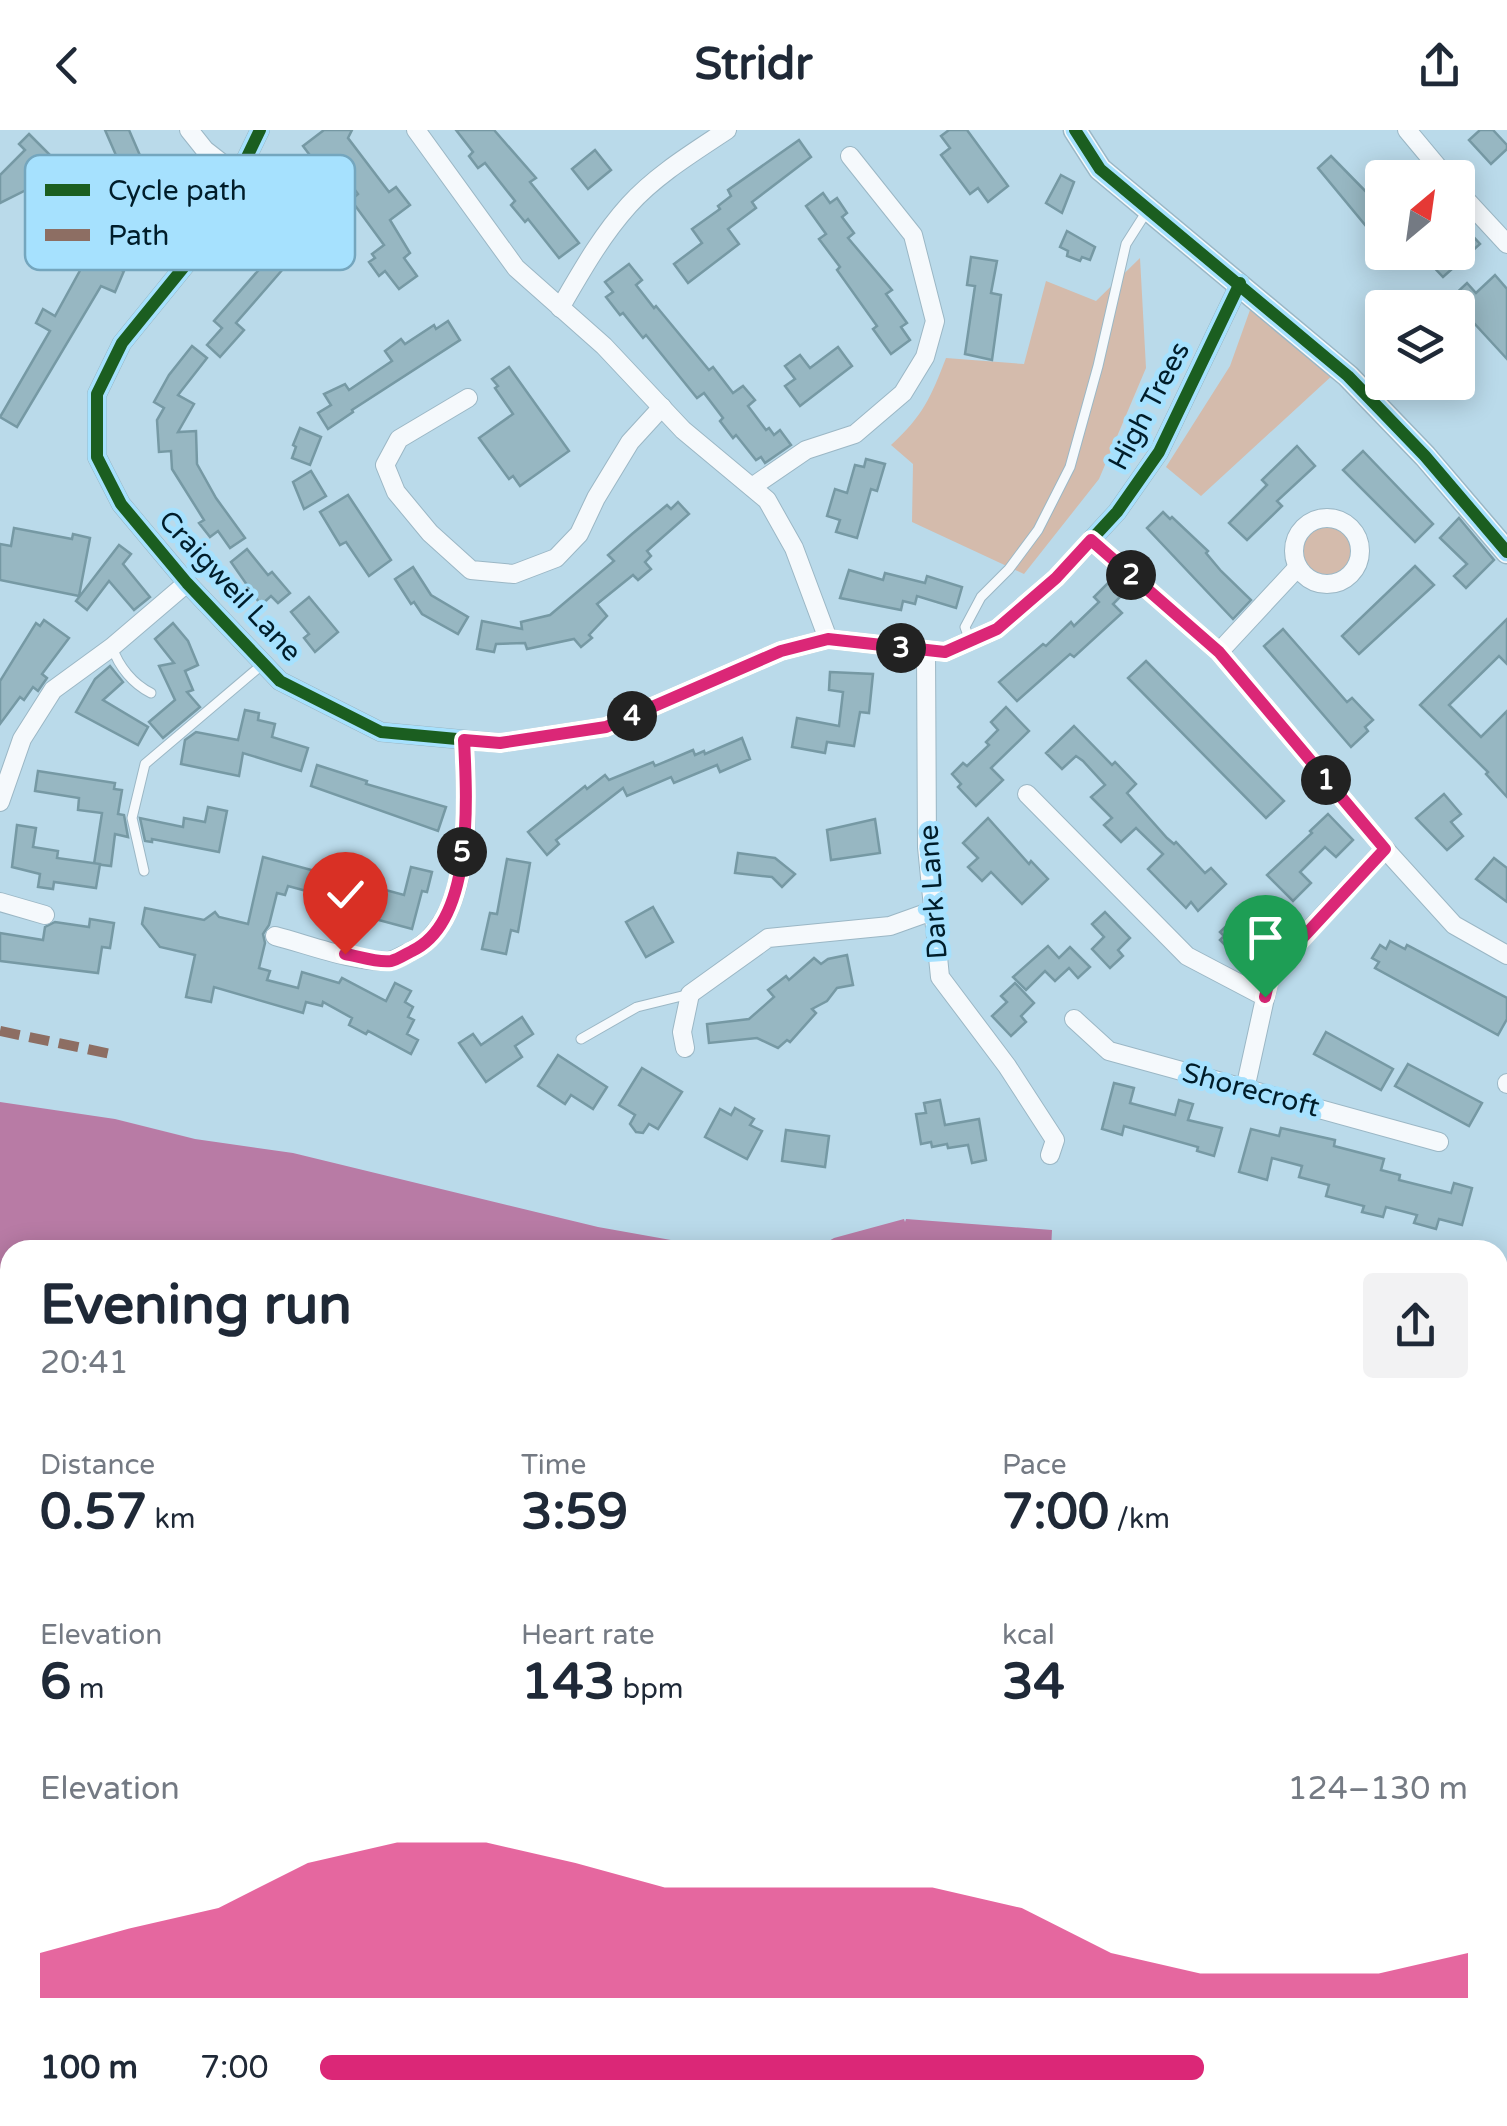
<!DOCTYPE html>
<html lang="en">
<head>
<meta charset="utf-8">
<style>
	body { margin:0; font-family:"Varela Round",sans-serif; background:#f2f2f3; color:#1f2937; height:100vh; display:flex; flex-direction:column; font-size:38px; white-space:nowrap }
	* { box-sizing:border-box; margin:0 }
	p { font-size:32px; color:#747a83 }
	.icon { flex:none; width:55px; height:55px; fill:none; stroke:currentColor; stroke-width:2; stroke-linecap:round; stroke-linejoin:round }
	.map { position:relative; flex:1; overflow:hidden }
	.drawer { position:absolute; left:0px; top:1110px; width:1508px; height:888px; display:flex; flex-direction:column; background:#fff; border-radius:30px 30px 0 0; box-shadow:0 5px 25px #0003 }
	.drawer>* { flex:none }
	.needle { width:65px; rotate:29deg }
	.controls { position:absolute; left:1365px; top:30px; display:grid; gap:20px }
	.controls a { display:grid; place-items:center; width:110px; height:110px; border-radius:10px; background:#fff; box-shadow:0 5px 25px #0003; font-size:50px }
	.pin { position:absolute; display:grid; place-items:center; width:85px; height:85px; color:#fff; margin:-102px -42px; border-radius:50% 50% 50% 0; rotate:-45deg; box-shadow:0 0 10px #0007 }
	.pin .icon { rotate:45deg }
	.km { position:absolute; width:50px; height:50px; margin:-25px; border-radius:50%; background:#222; color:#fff; font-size:28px; line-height:50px; text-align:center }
	.round { display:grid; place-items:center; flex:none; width:105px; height:105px; border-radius:10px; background:#f2f2f3 }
	.headline { display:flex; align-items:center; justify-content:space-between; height:170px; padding:0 40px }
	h1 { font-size:55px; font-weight:800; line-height:75px }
	.stats { display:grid; grid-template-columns:repeat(3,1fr); gap:15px; height:170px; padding:10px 40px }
	.stats div { display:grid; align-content:center }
	.stats b { font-size:50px; font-weight:800 }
	.stats small { font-size:28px; font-weight:400 }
	.stats p { font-size:28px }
	.chart { height:280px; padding:20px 40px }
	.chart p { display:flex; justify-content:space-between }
	.chart svg { width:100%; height:180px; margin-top:10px; fill:#db2777; opacity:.7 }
	ul { padding:0 40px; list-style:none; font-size:32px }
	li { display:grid; grid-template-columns:160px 120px 1fr; align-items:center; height:75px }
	li i { height:25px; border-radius:12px; background:#db2777 }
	header { display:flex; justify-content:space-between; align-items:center; height:130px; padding:0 40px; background:#fff; font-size:45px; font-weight:800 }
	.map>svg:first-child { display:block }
	.green { fill:#d4bbac }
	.water { fill:#b87ba5 }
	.building { fill:#97b7c2; stroke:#7699a4; stroke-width:2.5 }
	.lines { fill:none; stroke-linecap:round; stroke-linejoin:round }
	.service-casing { stroke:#9bb7c5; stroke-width:11 }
	.minor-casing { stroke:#9bb7c5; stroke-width:20 }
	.tertiary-casing { stroke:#9bb7c5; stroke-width:25 }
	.service { stroke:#f5f9fc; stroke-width:9 }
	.minor { stroke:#f5f9fc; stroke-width:18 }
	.tertiary { stroke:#f5f9fc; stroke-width:22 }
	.quiet { stroke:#8d6e63; stroke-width:10; stroke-dasharray:20 10; stroke-linecap:butt }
	.cycleway-casing { stroke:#a6e1fe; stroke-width:19 }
	.cycleway { stroke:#1b5e20; stroke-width:12 }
	.route-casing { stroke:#fff; stroke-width:20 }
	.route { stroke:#db2777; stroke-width:12 }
	.labels { text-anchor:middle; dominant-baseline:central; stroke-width:10; stroke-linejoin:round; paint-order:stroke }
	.street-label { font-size:28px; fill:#001d2a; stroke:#a6e1fe }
	.key { fill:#a6e1fe; stroke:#74a6be; stroke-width:2.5 }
	.key-label { font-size:28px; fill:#001d2a }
</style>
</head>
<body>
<header><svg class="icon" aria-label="back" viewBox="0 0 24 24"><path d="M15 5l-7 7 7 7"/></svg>Stridr<svg class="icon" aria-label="share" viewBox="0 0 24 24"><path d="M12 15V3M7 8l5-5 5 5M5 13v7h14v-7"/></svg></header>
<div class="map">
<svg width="1507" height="1996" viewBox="0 0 1507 1996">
	<rect width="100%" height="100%" fill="#badaea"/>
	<!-- green -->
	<g class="green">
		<path d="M1140,128L1146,238L1099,349L1024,444L912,392L913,334L891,315C923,286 931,267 946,228L1024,234L1046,151L1096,171Z"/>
		<path d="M1250,180L1335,243L1201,366L1166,337L1230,236Z"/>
		<circle cx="1327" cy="421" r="28"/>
	</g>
	<!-- water -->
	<g class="water">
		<path d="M0,972L115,989L195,1009L293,1023L598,1097L727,1120H10V1988H1498V1210L1507,1209V1996H0Z"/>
		<path d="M904,1089L905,1092L906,1089L1052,1100L1051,1120H813L834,1108Z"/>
	</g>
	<!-- building -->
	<g class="building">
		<path d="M105,0H129L145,37H151L153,61L112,63V54L100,55V40L122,39Z"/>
		<path d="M324,0H352L348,8L389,62L396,57L410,75L390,90L410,123L404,128L417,146L399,159L385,141L379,146L369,132L375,128L372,124L384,115L351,70L358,64L335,33L315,49L301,31L309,24L303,16Z"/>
		<path d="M456,0H494L536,48L530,52L579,113L559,128L528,89L525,92L511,75L515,71L485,33L478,38L469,26L473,22Z"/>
		<path d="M949,0H967L1008,56L988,72L978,58L970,64L941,25L950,18L941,6Z"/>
		<path d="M1480,0H1493L1507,15V19L1491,34L1469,10Z"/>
		<path d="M29,4L50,25L40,35L46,41L28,59L0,73V45L25,20L19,14Z"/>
		<path d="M799,10L811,27L752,72L756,78L728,99L739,114L688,153L674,134L702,113L692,99L720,79L718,76L731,66L728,60Z"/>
		<path d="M595,20L611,40L588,59L572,39Z"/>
		<path d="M1331,26L1382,78L1366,96L1318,38Z"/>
		<path d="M1061,45L1074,52L1062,83L1046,73Z"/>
		<path d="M823,63L830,73L837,68L847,83L842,87L854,103L848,108L892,160L886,164L907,193L901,197L910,210L891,224L873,199L877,196L837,140L840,137L819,109L826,104L806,76Z"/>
		<path d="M113,81L142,91L136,110L127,108L117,138L124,141L115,162L101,156L17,297L0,287L50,201L36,193L43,179L55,186L88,126L91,127L101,98L115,103Z"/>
		<path d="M299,85L312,97L285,127L290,131L236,193L244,200L220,227L207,215L222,198L214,191L270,127L265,122Z"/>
		<path d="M1458,90L1480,114L1443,147L1427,130L1434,122H1458Z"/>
		<path d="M1067,101L1095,117L1090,130L1082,127L1080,131L1067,126L1068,121L1060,117Z"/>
		<path d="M971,127L997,131L991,163L1001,165L992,230L965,224L975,156L967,155Z"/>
		<path d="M629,134L642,150L636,155L654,178L656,176L709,240L713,237L733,263L743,256L755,270L748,276L766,300L769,298L774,305L780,300L791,315L765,333L761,327L756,330L736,305L733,308L720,291L723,288L704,263L697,268L646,205L643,208L623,183L620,185L606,167L613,162L605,152Z"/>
		<path d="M1495,145L1507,159V229L1451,168L1467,153L1476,163Z"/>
		<path d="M448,191L460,210L352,280L353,282L328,299L318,283L331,275L324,264L345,254L349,260L392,231L385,221L401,209L405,214L434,195L436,199Z"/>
		<path d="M192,216L207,228L178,265L194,274L178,302L196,301L197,334L216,368L245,408L230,418L218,401L210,407L199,393L204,390L172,339L171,321L159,322L157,290L164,278L154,272L169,245Z"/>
		<path d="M838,217L852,236L800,276L785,256L795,249L785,236L800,225L810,238Z"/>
		<path d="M509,237L569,321L520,356L513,346L509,349L479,308L513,284L495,258L498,256L492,249Z"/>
		<path d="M300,298L321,307L310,335L292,328L296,317L293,315Z"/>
		<path d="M1297,316L1315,336L1277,371L1282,376L1247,410L1229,393L1267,355L1262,350Z"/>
		<path d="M1363,321L1433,394L1415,412L1343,340Z"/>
		<path d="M866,329L885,334L877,361L871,359L857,408L836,402L840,390L827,386L835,359L847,363L855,335L864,337Z"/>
		<path d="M311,341L326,366L304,379L293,352Z"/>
		<path d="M348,365L391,430L369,446L346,412L340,415L320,382Z"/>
		<path d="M678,372L689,384L647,421L651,426L645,432L651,439L638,450L633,445L597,474L607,486L589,505L592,508L581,517L574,509L527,519L525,513L496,514L494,522L477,519L482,491L522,499L521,492L550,485L614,431L608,425L632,404L667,375L671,379Z"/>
		<path d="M1163,382L1170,389L1172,387L1208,421L1206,423L1221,441L1251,470L1233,489L1147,398Z"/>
		<path d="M1459,388L1494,430L1466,458L1454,446L1467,434L1440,408Z"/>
		<path d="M14,398L72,409L73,404L90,408L79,466L0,450V414L11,416Z"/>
		<path d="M119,415L131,424L123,434L150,467L134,480L109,451L87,480L76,471Z"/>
		<path d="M247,419L268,445L272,442L290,463L278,473L271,466L261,475L231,432Z"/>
		<path d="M1415,436L1434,455L1359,524L1342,506Z"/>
		<path d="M413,437L431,465L468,487L458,504L422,484L414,472L411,474L395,449Z"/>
		<path d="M849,440L883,450L885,443L925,453L927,446L962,457L956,478L917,466L915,474L903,471L901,480L840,468Z"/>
		<path d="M1108,453L1121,466L1113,474L1122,483L1074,527L1070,524L1017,571L999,552L1043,514L1046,516L1071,492L1074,496L1099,472L1094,467Z"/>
		<path d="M309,467L338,502L315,522L304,508L309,504L291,482Z"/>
		<path d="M1507,489V534L1499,526L1449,575L1481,607L1507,581V667L1486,644L1488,642L1420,575Z"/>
		<path d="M44,490L69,508L42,544L47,548L38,561L33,557L24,570L20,567L0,594V551L36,493L40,496Z"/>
		<path d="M173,493L188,511L198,535L185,541L193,560L187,562L200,577L163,608L149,592L175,570L159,536L174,533L155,509Z"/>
		<path d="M1283,499L1347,572L1352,568L1373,590L1365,597L1368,601L1351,617L1264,516Z"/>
		<path d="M1146,531L1284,671L1266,688L1128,548Z"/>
		<path d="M110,536L123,552L103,570L148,597L138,615L76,582L95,549Z"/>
		<path d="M830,542L873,544L869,583L860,582L854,616L827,612L825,623L792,617L797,588L839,596L843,562L829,560Z"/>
		<path d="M1006,577L1029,601L991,638L1003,650L976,676L958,657L961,654L952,644L963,633L967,636L989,615L986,612L998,600L991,592Z"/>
		<path d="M245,580L259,583L258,590L275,594L272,607L308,618L301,641L243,623L239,646L181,634L185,610L196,602L238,610Z"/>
		<path d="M1074,596L1112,635L1115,632L1136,654L1127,663L1167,708L1174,714L1176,712L1205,743L1211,738L1226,754L1198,781L1191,772L1186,778L1148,739L1163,724L1136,698L1121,712L1104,695L1112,688L1091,667L1105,655L1083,631L1076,626L1062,639L1046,623Z"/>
		<path d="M742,608L750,629L720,642L717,635L674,653L671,647L627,666L623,658L556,710L559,714L547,725L528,702L585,656L587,659L605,645L609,650L653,632L655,636L693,620L695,625L704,621L705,624Z"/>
		<path d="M317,635L367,651L366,654L446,677L438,701L311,656Z"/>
		<path d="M38,641L115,653L114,659L122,660L118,684L124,685L128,707L115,704L111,736L94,734L102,683L78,680L79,668L35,661Z"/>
		<path d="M1444,664L1461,684L1451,692L1463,706L1447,720L1416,688Z"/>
		<path d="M208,677L227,681L219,722L152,709V712L145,711L140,688L183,697L184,688L205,692Z"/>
		<path d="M1328,684L1353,710L1336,727L1325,717L1300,742L1311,753L1293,771L1267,745L1312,703L1310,701Z"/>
		<path d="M988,688L1029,734L1031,731L1048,749L1022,774L991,742L982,751L968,737L978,728L963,713Z"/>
		<path d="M875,689L880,723L831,730L827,700Z"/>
		<path d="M17,695L36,698L33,717L58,721L57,728L100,734L96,758L54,752L53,759L38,757L40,744L12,737Z"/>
		<path d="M738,723L775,728L795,744L782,757L772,747L735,743Z"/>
		<path d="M263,727L404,765L411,737L432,742L427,762L422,761L412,799L327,776L329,767L288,756L285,765L277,763L269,795L263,804L265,813L259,838L270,841L267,850L298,858L302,842L339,853L342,848L386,871L395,853L411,861L405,872L413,877L408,887L414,890L407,904L418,910L411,924L368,901L366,904L349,895L352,888L323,872L322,876L306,872L303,883L214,857L211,872L186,867L195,825L160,817L142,794L145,778L204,790L215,782L219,787L248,794Z"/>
		<path d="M1494,728L1507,738V772L1476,749Z"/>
		<path d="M507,729L530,733L518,802L511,800L506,824L482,819L490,783L497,784Z"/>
		<path d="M1247,776L1261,790L1248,803L1260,816L1243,833L1220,810L1224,806L1220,802Z"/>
		<path d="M653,777L673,812L646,827L626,792Z"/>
		<path d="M1105,782L1130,808L1118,820L1123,826L1110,838L1092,819L1104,807L1092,794Z"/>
		<path d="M90,789L114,793L110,818L102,817L98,843L0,831V803L43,810L45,797L55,792L89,797Z"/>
		<path d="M1390,811L1405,819L1407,815L1507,868V889L1498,905L1375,838L1379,832L1372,828L1380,815L1386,819Z"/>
		<path d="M1048,816L1059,828L1070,817L1090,837L1078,848L1069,838L1055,851L1045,841L1026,860L1013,847Z"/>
		<path d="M847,825L853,855L837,858L827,871L812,879L816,883L790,912L787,910L778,918L757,908L709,913L707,894L749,889L774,867L768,860L786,846L789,850L814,828L821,834L828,829Z"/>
		<path d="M1015,853L1034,873L1021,886L1026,892L1011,906L992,886L1007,872L1001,866Z"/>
		<path d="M522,887L533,904L515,916L522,927L486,952L459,913L473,904L481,915Z"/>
		<path d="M1326,902L1393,939L1381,960L1314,924Z"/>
		<path d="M558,925L607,957L593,979L571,965L565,974L538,956Z"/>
		<path d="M1408,934L1482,973L1469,996L1395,956Z"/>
		<path d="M642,938L682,962L658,999L649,994L643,1003L636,1002L630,994L635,985L619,975Z"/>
		<path d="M1114,953L1134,958L1130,973L1175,985L1179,970L1193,974L1188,990L1222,998L1214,1026L1197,1021L1198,1017L1124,996L1122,1005L1102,999Z"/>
		<path d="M940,970L945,995L979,989L986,1030L972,1033L968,1015L948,1018L947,1014L932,1017L931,1012L921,1014L916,984L926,983L924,973Z"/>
		<path d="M735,978L754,989L750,995L762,1001L747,1029L705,1007L720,979L731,985Z"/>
		<path d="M1281,998L1335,1010L1334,1016L1384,1029L1381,1040L1400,1045L1399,1050L1451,1063L1454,1053L1472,1058L1462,1095L1439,1089L1436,1099L1414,1093L1417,1085L1386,1077L1383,1087L1362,1082L1364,1076L1326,1066L1329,1055L1299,1047L1302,1036L1272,1028L1267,1050L1239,1042L1251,999L1279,1006Z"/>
		<path d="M786,1000L829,1006L825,1037L782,1031Z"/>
	</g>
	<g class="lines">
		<!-- service casing -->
		<g class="service-casing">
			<g id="service">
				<path d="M970,511L965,497L981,467L1009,439L1038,400L1070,337L1098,236L1126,114L1147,81"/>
				<path d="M112,517C119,537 133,554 151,563"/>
				<path d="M144,741L132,688L145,634L264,533"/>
				<path d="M581,909L637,877L690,864"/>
			</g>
		</g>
		<!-- minor casing -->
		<g class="minor-casing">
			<g id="minor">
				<path d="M189,0L205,20L237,45"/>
				<path d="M260,0L209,106L122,213L97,264V327L121,374L187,453L280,551L381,602L500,613L606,597L781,521L828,509L945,522L997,499L1056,448L1117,382L1159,322L1240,153"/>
				<path d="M416,0L516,138L604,216L683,300L767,370L794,418L828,509"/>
				<path d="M1407,0L1447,48"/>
				<path d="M1458,61L1507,114"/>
				<path d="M560,178C581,142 601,106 629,75C656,45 694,22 727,0"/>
				<path d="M468,268L399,309L385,335L396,362L430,403L471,440L514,444L556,428L579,404L596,368L630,312L662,277"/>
				<path d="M752,357L806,320L855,304L903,263L925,227L935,191L913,105L850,26"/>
				<circle cx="1327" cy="421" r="33"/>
				<path d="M1091,410L1219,522L1385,719L1454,795L1507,825"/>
				<path d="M926,520L927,717L940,847L1007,936L1055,1010L1050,1025"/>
				<path d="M1219,522L1298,437"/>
				<path d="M1027,664L1187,826L1265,867"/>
				<path d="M0,672L22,609L53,560L112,517L187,453"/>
				<path d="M0,772L45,785"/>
				<path d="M275,806C310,815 352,832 389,831C396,830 403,825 410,822C475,792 467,671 464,610"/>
				<path d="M1074,889L1109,921L1439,1012"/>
				<path d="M685,918L682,902L690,864L768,808L890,796L932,781"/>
				<path d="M1507,953V954"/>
				<path d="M1245,959L1271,841L1385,719"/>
			</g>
		</g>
		<!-- tertiary casing -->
		<g class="tertiary-casing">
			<path id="tertiary" d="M1075,0L1100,39L1348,246L1425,326L1507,422"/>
		</g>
		<!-- service -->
		<use href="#service" class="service"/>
		<!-- minor -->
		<use href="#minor" class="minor"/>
		<!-- tertiary -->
		<use href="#tertiary" class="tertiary"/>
		<!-- quiet -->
		<path class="quiet" d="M0,901L116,925"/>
		<!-- cycleway casing -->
		<g class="cycleway-casing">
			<g id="cycleway">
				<path d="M260,0L209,106L122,213L97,264V327L121,374L187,453L280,551L381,602L500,613L606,597L781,521L828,509L945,522L997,499L1056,448L1117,382L1159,322L1240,153"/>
				<path d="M1075,0L1100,39L1348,246L1425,326L1507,422"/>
			</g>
		</g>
		<!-- cycleway -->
		<use href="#cycleway" class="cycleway"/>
	</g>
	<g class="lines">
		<!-- route casing -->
		<g class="route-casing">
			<path id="route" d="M345,824C358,826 377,833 391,831C397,830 406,824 412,821C474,792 467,669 464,610L500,613L606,597L781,521L828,509L945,522L997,499L1056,448L1091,410L1219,522L1385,719L1271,842L1265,867"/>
		</g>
		<!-- route -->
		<use href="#route" class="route"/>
	</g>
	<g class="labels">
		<!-- street labels -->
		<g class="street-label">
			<text transform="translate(1149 276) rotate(-62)">High Trees</text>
			<text transform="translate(230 456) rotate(47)">Craigweil Lane</text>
			<text transform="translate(933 762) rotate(-94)">Dark Lane</text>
			<text transform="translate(1251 960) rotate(15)">Shorecroft</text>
		</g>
	</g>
	<!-- legend -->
	<rect x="25" y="25" width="330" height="115" rx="15" class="key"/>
	<rect x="45" y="54" width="45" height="12" fill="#1b5e20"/>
	<rect x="45" y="99" width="45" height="12" fill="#8d6e63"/>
	<g class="key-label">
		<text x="108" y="70">Cycle path</text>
		<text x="108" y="115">Path</text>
	</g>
</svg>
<div class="controls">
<a><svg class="needle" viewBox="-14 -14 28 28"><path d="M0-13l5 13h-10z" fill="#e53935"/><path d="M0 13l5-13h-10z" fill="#747a83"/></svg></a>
<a><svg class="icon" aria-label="layers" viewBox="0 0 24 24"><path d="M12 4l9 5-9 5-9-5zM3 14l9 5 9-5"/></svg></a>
</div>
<div class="pin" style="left:1265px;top:867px;background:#1e9e55"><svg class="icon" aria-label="arrive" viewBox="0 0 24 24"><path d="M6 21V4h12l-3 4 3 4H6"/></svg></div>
<div class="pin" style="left:345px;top:824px;background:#d93025"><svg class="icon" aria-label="check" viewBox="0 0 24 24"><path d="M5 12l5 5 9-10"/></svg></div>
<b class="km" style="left:1326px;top:650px">1</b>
<b class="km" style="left:1131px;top:445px">2</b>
<b class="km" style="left:901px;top:518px">3</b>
<b class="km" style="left:632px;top:586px">4</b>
<b class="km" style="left:462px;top:722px">5</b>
<section class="drawer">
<div class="headline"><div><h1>Evening run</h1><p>20:41</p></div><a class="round"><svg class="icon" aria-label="share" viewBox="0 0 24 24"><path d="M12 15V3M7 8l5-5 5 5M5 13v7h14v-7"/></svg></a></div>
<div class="stats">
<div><p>Distance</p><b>0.57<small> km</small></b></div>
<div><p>Time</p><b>3:59</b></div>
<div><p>Pace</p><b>7:00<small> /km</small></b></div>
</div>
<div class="stats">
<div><p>Elevation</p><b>6<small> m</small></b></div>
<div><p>Heart rate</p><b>143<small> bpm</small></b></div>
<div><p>kcal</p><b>34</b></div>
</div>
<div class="chart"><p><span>Elevation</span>124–130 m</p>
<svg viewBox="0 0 160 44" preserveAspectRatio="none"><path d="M0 44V33L10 27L20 22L30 11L40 6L50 6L60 11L70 17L80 17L90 17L100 17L110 22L120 33L130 38L140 38L150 38L160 33V44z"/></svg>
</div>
<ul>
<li><b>100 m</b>7:00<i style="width:77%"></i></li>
</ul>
</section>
</div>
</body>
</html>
